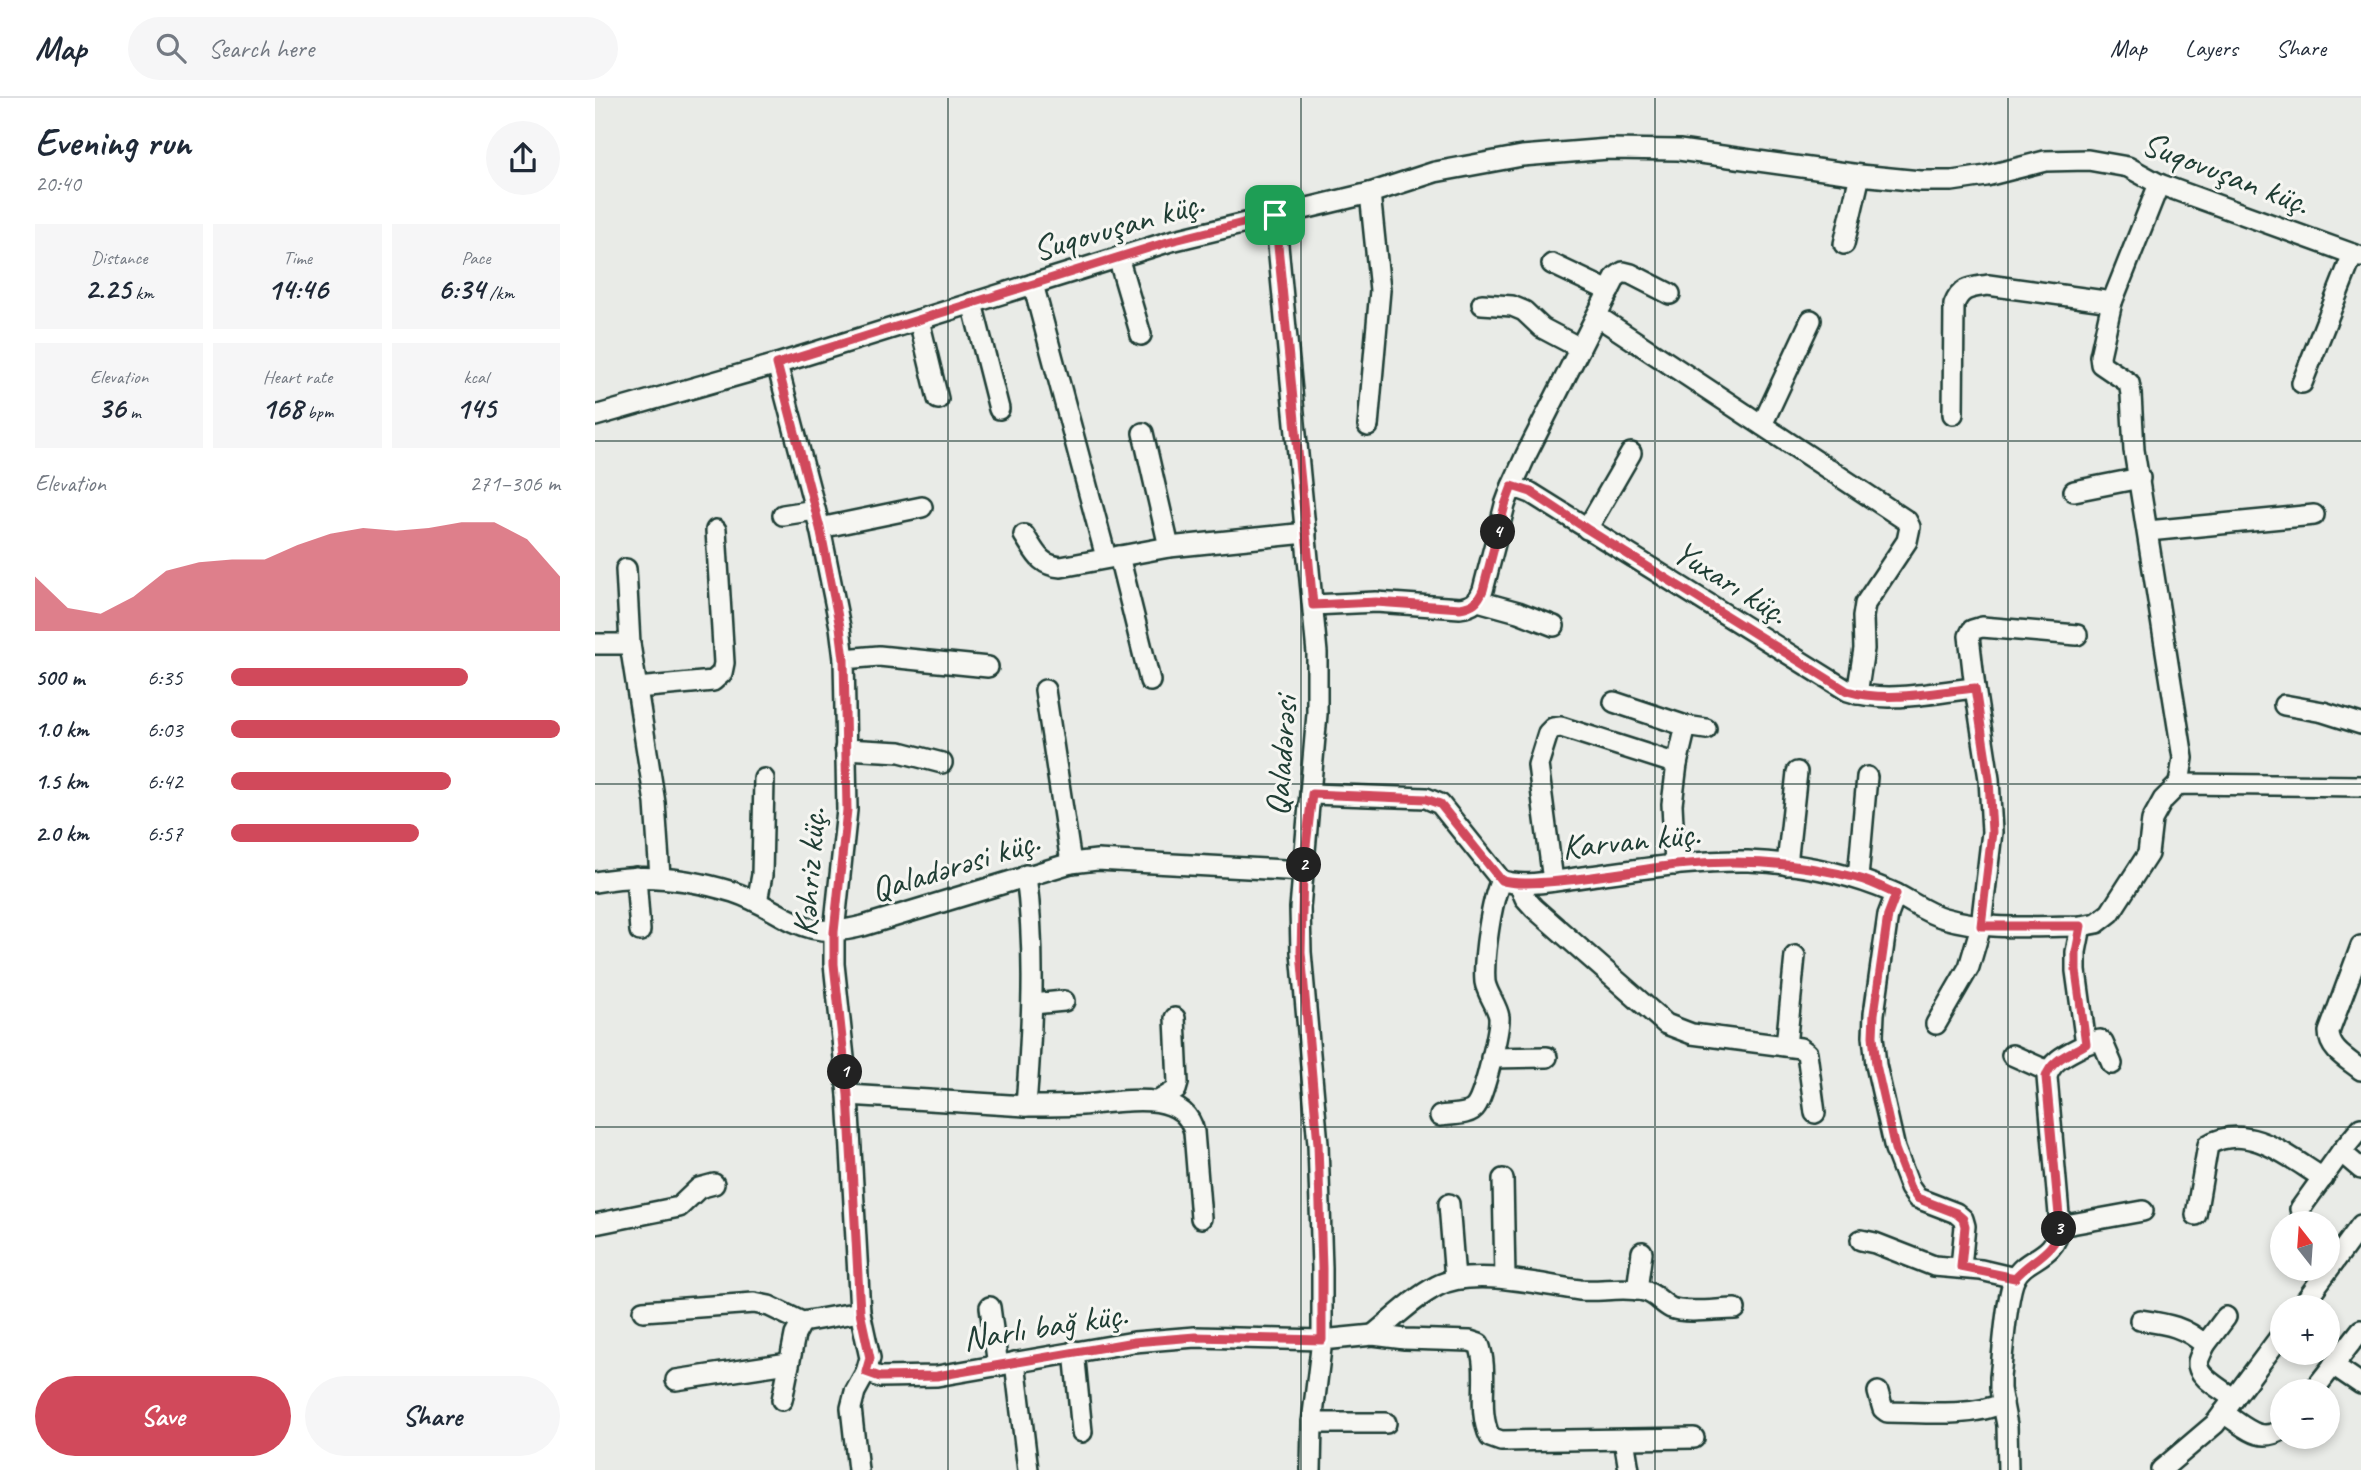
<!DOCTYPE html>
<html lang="en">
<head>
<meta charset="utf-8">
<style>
	body { margin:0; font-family:Caveat,sans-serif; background:#f6f6f7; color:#1f2937; height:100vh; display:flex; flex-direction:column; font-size:26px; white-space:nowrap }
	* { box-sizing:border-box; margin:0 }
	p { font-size:23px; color:#747a83 }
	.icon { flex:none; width:38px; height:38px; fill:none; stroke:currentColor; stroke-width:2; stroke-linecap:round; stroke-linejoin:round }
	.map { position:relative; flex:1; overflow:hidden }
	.panel { display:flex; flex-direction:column; background:#fff; width:595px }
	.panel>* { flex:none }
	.needle { width:46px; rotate:343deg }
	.fabs { position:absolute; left:1675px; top:1113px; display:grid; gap:14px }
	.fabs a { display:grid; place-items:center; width:70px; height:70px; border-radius:50%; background:#fff; box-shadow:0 4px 10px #0003; font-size:35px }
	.pin { position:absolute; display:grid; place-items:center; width:60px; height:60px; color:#fff; margin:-30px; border-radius:14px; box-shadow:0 4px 10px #0006 }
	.km { position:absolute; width:35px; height:35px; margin:-18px; border-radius:50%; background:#222; color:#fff; font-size:19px; line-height:35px; text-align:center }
	.round { display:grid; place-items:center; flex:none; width:74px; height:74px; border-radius:37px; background:#f6f6f7 }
	.summary { display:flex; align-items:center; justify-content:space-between; height:119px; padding:0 35px }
	h1 { font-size:38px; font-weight:800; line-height:52px }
	.stats { display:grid; grid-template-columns:repeat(3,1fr); gap:10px; height:119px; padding:7px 35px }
	.stats div { display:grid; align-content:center; border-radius:0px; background:#f6f6f7; text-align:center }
	.stats b { font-size:30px; font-weight:800 }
	.stats small { font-size:19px; font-weight:400 }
	.stats p { font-size:19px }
	.chart { height:196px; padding:14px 35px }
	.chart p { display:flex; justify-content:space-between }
	.chart svg { width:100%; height:126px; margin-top:7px; fill:#d1495b; opacity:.7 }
	.cta { display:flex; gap:14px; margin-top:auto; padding:14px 35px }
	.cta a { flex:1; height:80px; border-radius:42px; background:#d1495b; color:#fff; font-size:28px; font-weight:800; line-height:80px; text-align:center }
	.cta a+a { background:#f6f6f7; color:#1f2937 }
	ul { padding:0 35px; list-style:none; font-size:23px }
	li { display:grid; grid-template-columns:112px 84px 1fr; align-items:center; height:52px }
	li i { height:18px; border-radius:9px; background:#d1495b }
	header { display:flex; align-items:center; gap:42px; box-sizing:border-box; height:98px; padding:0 35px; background:#fff; border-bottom:2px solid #e0e1e3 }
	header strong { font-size:33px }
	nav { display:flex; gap:38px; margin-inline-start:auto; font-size:24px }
	.search { width:490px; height:63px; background:#f6f6f7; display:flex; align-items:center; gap:18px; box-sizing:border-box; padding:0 24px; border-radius:38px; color:#747a83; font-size:26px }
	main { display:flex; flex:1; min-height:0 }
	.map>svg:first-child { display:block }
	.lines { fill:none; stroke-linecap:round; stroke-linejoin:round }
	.minor-casing { stroke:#1f3d34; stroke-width:24 }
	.minor { stroke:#f6f6f2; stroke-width:19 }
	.route-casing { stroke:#fff; stroke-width:14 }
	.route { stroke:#d1495b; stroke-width:9 }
	.grid { fill:none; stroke:#1f3d34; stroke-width:2; stroke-opacity:0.55 }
	.labels { text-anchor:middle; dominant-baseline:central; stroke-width:6; stroke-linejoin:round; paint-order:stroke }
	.street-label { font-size:35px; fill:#1f3d34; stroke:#f6f6f2 }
</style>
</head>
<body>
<header>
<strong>Map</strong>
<div class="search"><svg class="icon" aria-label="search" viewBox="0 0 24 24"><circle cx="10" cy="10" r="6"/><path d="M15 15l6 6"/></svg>Search here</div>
<nav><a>Map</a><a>Layers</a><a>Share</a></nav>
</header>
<main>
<section class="panel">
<div class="summary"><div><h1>Evening run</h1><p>20:40</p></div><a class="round"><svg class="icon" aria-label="share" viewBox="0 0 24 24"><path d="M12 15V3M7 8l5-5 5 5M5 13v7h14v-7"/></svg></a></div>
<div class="stats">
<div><p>Distance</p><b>2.25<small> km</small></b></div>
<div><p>Time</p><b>14:46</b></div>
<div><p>Pace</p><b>6:34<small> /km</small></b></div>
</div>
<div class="stats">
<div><p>Elevation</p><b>36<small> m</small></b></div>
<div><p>Heart rate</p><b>168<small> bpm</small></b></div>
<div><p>kcal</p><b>145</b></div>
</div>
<div class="chart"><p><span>Elevation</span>271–306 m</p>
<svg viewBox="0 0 160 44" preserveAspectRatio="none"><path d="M0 44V25L10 36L20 38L30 32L40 23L50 20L60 19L70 19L80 14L90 10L100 8L110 9L120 8L130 6L140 6L150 12L160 25V44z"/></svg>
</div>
<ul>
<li><b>500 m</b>6:35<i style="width:72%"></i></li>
<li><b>1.0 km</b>6:03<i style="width:100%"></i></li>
<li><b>1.5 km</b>6:42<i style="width:67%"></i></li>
<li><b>2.0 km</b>6:57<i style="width:57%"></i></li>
</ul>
<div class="cta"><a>Save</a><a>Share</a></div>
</section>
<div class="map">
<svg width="1766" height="1372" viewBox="0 0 1766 1372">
	<rect width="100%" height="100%" fill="#e9ebe7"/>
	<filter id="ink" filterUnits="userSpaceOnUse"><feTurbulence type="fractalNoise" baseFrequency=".0143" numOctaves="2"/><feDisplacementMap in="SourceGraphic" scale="14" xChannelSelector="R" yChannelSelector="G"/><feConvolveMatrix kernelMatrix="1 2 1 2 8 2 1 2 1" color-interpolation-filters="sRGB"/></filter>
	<g filter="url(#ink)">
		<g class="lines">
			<!-- minor casing -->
			<g class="minor-casing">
				<g id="minor">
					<path d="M1564,86L1517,204L1505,258L1506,266L1534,285L1536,296L1539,352L1588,660L1584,686"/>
					<path d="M680,116L722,555V616L705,810L706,854L723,1046L727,1170V1242L717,1325L716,1372"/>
					<path d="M1249,146L1265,77"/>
					<path d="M523,159L546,237"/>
					<path d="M957,166L1014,193"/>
					<path d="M438,186L511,459"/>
					<path d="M377,205L404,311"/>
					<path d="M887,206L917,208L929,213L947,230L985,250"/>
					<path d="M1002,218L1312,423L1315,429L1312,443L1270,506L1268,519L1269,551L1262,596"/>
					<path d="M324,222L343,301"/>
					<path d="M182,266L225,430L245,529L249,561L252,712L239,834V866L253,997L265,1214L275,1260L271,1274L260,1294L256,1310L263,1372"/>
					<path d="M1707,285L1758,156"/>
					<path d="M1358,316L1359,207C1366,189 1375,190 1393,187L1517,204"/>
					<path d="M0,318L182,266L576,143L775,95L840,74L927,58L1013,51L1084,52L1265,77L1325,83H1357L1391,78L1450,63L1493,62L1533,69L1564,86L1766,159"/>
					<path d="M1167,327L1216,222"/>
					<path d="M773,328L785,192L775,95"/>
					<path d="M548,335L574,449"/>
					<path d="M917,388L931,357L1021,179L1028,174L1036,176L1075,196"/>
					<path d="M1479,393L1545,380"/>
					<path d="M188,417L220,412"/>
					<path d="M225,430L327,409"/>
					<path d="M992,431L1036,355"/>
					<path d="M1553,433L1719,417"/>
					<path d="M429,437C441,455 444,467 466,469L574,449L711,435"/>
					<path d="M524,458L555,583"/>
					<path d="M31,471L35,546L60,705L65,779"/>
					<path d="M883,503L923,514L959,528"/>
					<path d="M718,507L781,504L865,510C878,508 883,504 888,492L910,407L917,388L936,395L1253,593C1291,606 1340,594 1380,590L1394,681L1397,734L1386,828L1374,869L1341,926"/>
					<path d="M0,546H35"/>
					<path d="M249,561L284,558L393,569"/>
					<path d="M42,590L118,583L127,575L129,565L121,432"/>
					<path d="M1380,590L1374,538L1377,532L1387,529L1482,537"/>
					<path d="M450,592L476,765"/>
					<path d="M1019,604L1091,628L1111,631"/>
					<path d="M1689,607L1728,614L1766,626"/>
					<path d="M250,651L305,654L347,665"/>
					<path d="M717,696L831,700L845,706L906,782C928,791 970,781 995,778C1047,771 1100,762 1153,763C1202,765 1253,775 1297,794C1315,802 1330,815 1349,820C1394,833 1441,828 1486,828L1502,825L1515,815L1553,756L1557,722L1568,702L1584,686L1766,688"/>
					<path d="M1080,767L1077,706L1082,666L1091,628"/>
					<path d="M1192,767L1202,674"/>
					<path d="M41,779L45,833"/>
					<path d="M1263,780L1272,679"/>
					<path d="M958,783L943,667L953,635L958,630L966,629L1082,666"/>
					<path d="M0,784C46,775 93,780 138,794C190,811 205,845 268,828L476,765L502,762L708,773"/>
					<path d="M924,786L930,800L939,810L1071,926L1097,936L1205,950L1212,955L1220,1015"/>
					<path d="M1301,796L1293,817L1279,916L1278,938L1281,967L1300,1051L1315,1090L1322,1100L1361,1115L1368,1121L1370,1128L1366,1169"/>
					<path d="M162,804L167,777L169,681"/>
					<path d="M1766,848L1734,934C1734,952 1752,961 1766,972"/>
					<path d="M438,906L469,903"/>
					<path d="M1491,946L1505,942L1508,945L1517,966"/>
					<path d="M1191,948L1200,858"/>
					<path d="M1417,957L1453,973"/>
					<path d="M896,960L952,959"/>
					<path d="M253,997L431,1008C437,930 441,854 431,777"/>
					<path d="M563,1003L581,992L583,985L580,920"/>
					<path d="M431,1008C450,1008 468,1008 487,1007C520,1005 589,988 599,1034L606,1120"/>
					<path d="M845,1018C856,1016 875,1018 881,1008C889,997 905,932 904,919C902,907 892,896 890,884C888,861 896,803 906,782"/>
					<path d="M1766,1030L1746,1054L1766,1071"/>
					<path d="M908,1081L910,1180"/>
					<path d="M854,1106L860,1181"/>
					<path d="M1705,1111L1746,1054"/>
					<path d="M1601,1117L1613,1047C1653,1023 1695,1060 1728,1080"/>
					<path d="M0,1126L84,1109L104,1090L119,1086"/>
					<path d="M1465,1128L1548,1113"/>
					<path d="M1266,1142L1280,1145L1339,1168L1386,1172L1420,1180"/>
					<path d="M1042,1192L1047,1154"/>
					<path d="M395,1209L403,1268"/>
					<path d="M1706,1209L1766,1127"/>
					<path d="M48,1213L159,1205L174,1208L207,1224L265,1214"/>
					<path d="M1545,1222C1572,1226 1589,1228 1610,1247C1608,1252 1604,1259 1603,1264C1601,1279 1630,1293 1639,1301"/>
					<path d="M778,1237C799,1220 819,1200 842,1188C878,1169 946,1187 985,1192C1006,1194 1028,1188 1049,1193C1060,1195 1066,1205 1076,1210C1091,1216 1123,1211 1140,1211"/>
					<path d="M1610,1247L1631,1219"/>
					<path d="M479,1253L487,1334"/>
					<path d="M420,1264L433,1372"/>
					<path d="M1738,1267L1766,1286"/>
					<path d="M271,1274L285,1279L342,1278L539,1244L600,1239L727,1242L778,1237L810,1241L875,1243L884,1246C895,1276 881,1310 895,1339L906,1343L1099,1340"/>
					<path d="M81,1282L193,1265"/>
					<path d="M1718,1293L1766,1232"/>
					<path d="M1283,1294L1288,1311L1292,1314C1327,1314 1376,1320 1408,1305"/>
					<path d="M187,1302L200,1237L207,1224"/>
					<path d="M1628,1315C1650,1328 1663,1346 1687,1332"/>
					<path d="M717,1325H791"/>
					<path d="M1029,1341L1034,1372"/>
					<path d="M1413,1372L1412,1327L1405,1291V1279C1408,1257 1411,1198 1420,1180C1431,1158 1460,1162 1465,1128L1452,979C1456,961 1477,954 1491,946L1481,873V854L1486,828"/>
					<path d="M1566,1372L1620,1326L1687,1236"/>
				</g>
			</g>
			<!-- minor -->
			<use href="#minor" class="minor"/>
		</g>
	</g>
	<g class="lines" filter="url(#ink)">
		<!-- route casing -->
		<g class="route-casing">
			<path id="route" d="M680,117L718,507L781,504L865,510C878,508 883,504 888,492L910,407L917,388L936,394L992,431L1252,593C1292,605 1340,594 1380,590L1394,681L1397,734L1386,828H1486L1481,854V873L1491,946C1477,955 1456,961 1451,979L1465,1128C1461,1155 1436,1161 1420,1180L1366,1169L1370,1128L1368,1121L1361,1115L1322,1100L1315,1090L1300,1051L1281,967L1278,938L1279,916L1293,817L1301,796C1288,790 1275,783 1262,780C1203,764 1141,761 1081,767C1045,771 932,793 906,782L845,706L831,701L717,696L708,774L706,854L723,1046L727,1170V1242L600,1239L539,1244L342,1278L285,1279L271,1274L275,1260L265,1214L253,997L239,866V834L252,712L249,561L245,529L225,430L182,266L576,143Z"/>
		</g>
		<!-- route -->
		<use href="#route" class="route"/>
	</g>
	<!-- grid -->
	<path class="grid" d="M353,0V1372M706,0V1372M1060,0V1372M1413,0V1372M0,343H1766M0,686H1766M0,1029H1766"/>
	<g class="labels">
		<!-- street labels -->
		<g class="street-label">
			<text transform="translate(1631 75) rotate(21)">Suqovuşan küç.</text>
			<text transform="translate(523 128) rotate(-16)">Suqovuşan küç.</text>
			<text transform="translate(1136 484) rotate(32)">Yuxarı küç.</text>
			<text transform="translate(686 658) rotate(-86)">Qaladərəsi</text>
			<text transform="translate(1036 742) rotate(-6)">Karvan küç.</text>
			<text transform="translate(360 767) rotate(-17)">Qaladərəsi küç.</text>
			<text transform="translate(214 774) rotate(-86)">Kəhriz küç.</text>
			<text transform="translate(450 1228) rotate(-9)">Narlı bağ küç.</text>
		</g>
	</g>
</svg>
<div class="fabs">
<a><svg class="needle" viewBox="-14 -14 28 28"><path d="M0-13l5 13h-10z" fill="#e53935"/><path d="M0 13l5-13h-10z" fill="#747a83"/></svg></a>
<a>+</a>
<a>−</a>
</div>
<div class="pin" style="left:680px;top:117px;background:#1e9e55"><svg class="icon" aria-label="arrive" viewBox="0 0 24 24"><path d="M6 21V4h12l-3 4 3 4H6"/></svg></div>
<b class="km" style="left:250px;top:974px">1</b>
<b class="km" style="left:709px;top:767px">2</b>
<b class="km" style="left:1464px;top:1131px">3</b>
<b class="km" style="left:903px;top:434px">4</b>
</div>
</main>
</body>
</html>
